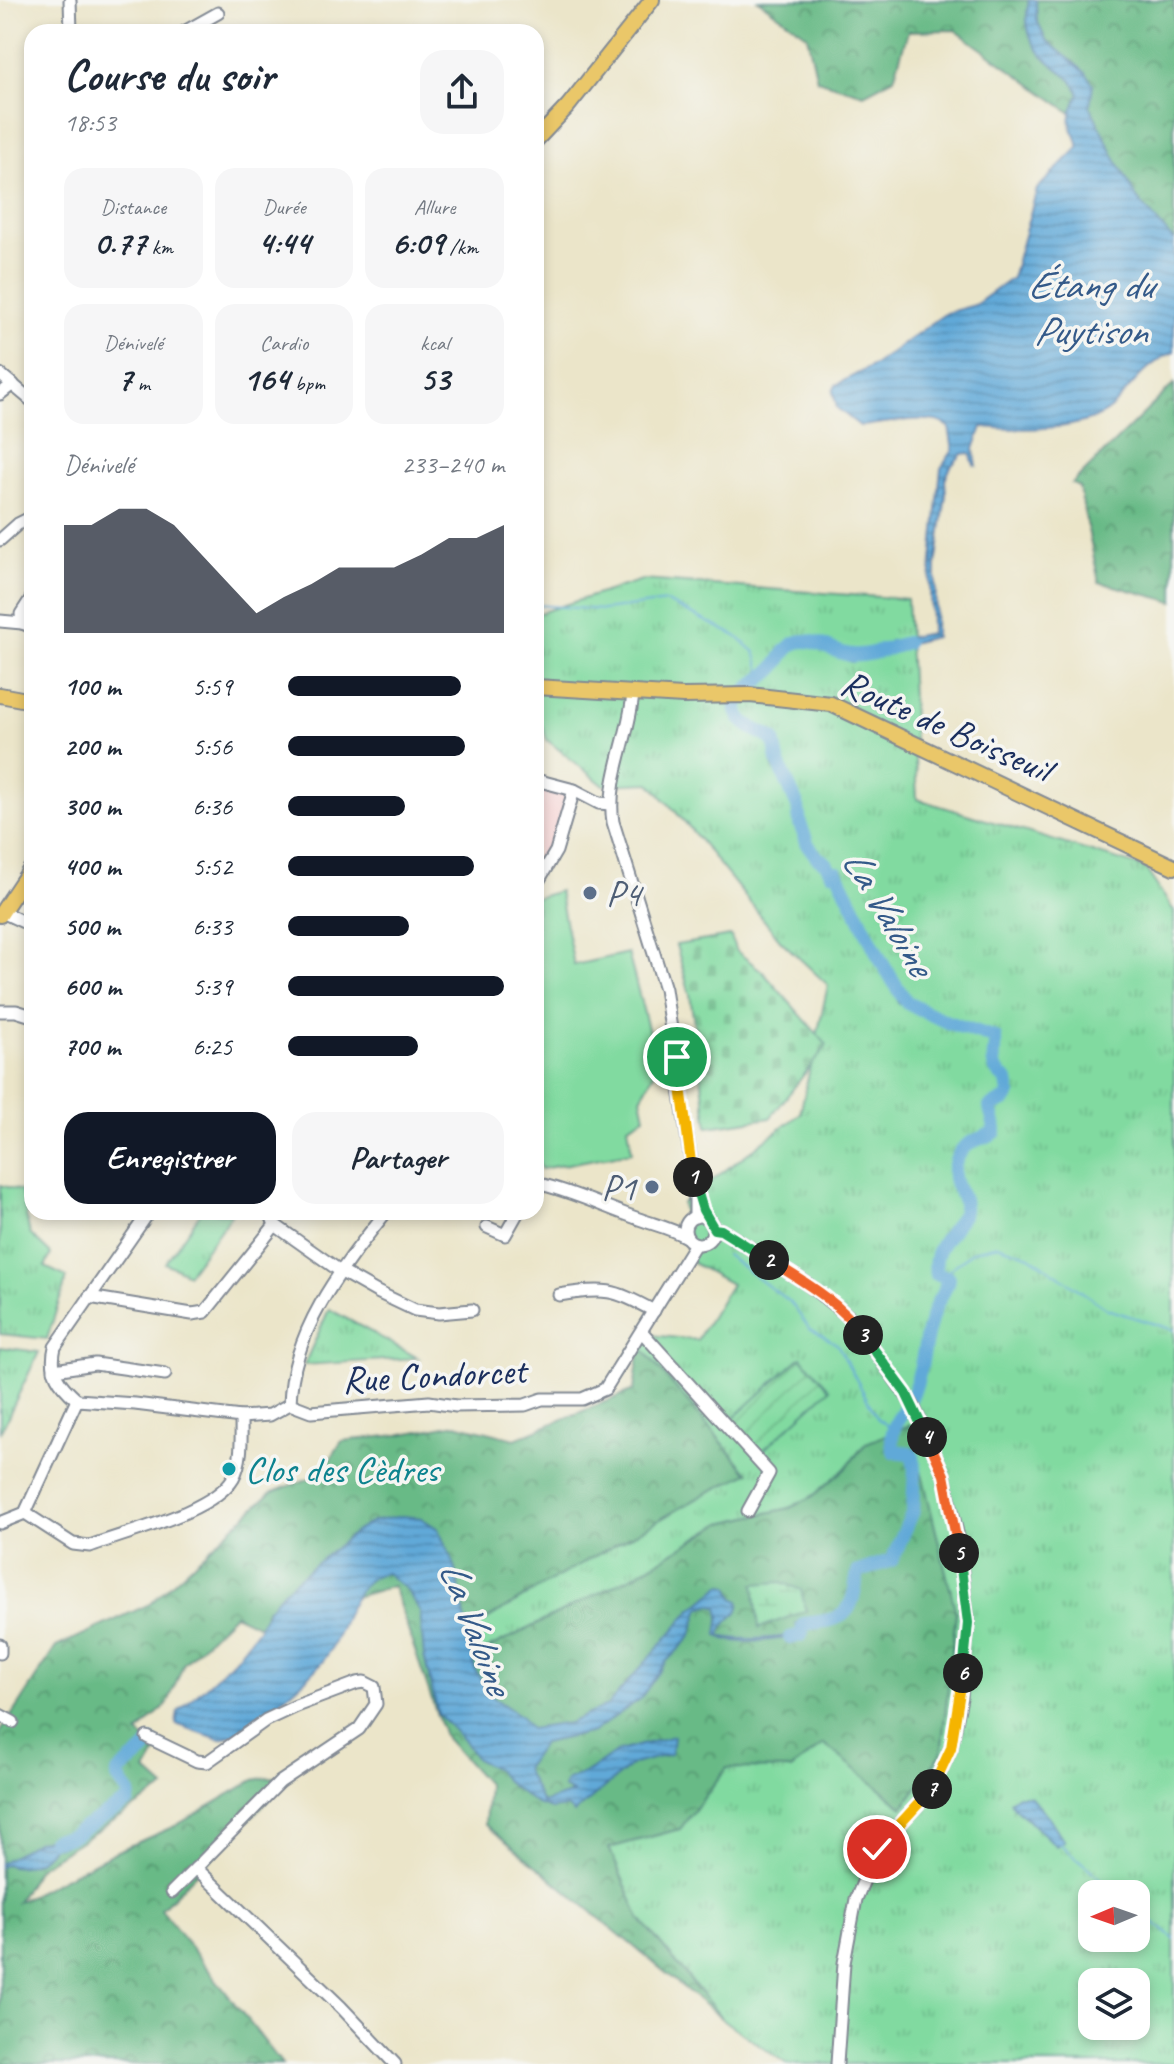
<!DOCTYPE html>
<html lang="fr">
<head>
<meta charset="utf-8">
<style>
	body { margin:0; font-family:Caveat,sans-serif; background:#f6f6f7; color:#1f2937; height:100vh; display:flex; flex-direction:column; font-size:30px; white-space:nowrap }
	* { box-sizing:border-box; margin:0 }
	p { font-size:26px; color:#747a83 }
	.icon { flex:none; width:44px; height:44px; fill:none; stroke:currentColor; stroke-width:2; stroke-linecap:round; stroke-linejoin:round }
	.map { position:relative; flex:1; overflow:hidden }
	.drawer { position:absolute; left:24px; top:24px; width:520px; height:1196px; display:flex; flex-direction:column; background:#fff; border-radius:24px; box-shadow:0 4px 12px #0003 }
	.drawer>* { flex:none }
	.needle { width:52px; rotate:268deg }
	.buttons { position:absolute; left:1078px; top:1880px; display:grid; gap:16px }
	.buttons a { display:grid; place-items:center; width:72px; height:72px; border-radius:16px; background:#fff; box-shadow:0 4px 12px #0003; font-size:40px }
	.pin { position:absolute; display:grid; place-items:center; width:68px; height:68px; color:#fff; margin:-34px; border:4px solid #fff; border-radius:50%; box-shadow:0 2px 8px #0007 }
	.km { position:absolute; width:40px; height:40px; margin:-20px; border-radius:50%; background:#222; color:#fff; font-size:22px; line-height:40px; text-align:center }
	.round { display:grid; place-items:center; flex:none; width:84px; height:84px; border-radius:24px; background:#f6f6f7 }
	.summary { display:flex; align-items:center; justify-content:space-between; height:136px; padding:0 40px }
	h1 { font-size:44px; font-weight:700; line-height:60px }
	.metrics { display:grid; grid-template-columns:repeat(3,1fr); gap:12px; height:136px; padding:8px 40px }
	.metrics div { display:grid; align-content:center; border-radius:20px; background:#f6f6f7; text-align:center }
	.metrics b { font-size:34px; font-weight:700 }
	.metrics small { font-size:22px; font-weight:400 }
	.metrics p { font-size:22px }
	.chart { height:224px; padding:16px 40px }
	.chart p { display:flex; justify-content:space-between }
	.chart svg { width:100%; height:144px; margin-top:8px; fill:#111827; opacity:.7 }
	.cta { display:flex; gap:16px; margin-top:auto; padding:16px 40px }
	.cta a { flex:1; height:92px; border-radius:24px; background:#111827; color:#fff; font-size:32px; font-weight:700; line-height:92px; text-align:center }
	.cta a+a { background:#f6f6f7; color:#1f2937 }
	ul { padding:0 40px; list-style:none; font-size:26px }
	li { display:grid; grid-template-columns:128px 96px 1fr; align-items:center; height:60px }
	li i { height:20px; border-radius:10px; background:#111827 }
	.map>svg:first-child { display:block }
	.built { fill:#f7cfd0 }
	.grass { fill:url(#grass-tufts); stroke:#4e847f; stroke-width:2; fill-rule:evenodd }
	.forest { fill:url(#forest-crowns); stroke:#427472; stroke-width:2 }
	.wetland { fill:url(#wetland-marsh); stroke:#4e847f; stroke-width:2 }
	.cemetery { fill:url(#cemetery-stones); stroke:#4e847f; stroke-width:2 }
	.garden { fill:url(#garden-furrows); stroke:#4e847f; stroke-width:2 }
	.pitch { fill:#81daa0; stroke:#4e847f; stroke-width:2 }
	.water { fill:url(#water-rules); stroke:#3e6c9b; stroke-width:2 }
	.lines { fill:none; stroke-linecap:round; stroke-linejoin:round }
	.stream { stroke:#61a9d8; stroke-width:2 }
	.river { stroke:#61a9d8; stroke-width:14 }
	.minor-casing { stroke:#838a94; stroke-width:15 }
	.major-casing { stroke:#838a94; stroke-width:18 }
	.minor { stroke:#fff; stroke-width:11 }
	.major { stroke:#eac769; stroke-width:14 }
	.split-1-casing { stroke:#fff; stroke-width:16 }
	.split-2-casing { stroke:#fff; stroke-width:16 }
	.split-3-casing { stroke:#fff; stroke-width:16 }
	.split-4-casing { stroke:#fff; stroke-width:16 }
	.split-5-casing { stroke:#fff; stroke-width:16 }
	.split-6-casing { stroke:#fff; stroke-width:16 }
	.split-7-casing { stroke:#fff; stroke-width:16 }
	.split-8-casing { stroke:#fff; stroke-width:16 }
	.split-1 { stroke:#f5b400; stroke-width:10 }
	.split-2 { stroke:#22a559; stroke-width:10 }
	.split-3 { stroke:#f0652b; stroke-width:10 }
	.split-4 { stroke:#22a559; stroke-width:10 }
	.split-5 { stroke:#f0652b; stroke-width:10 }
	.split-6 { stroke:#22a559; stroke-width:10 }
	.split-7 { stroke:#f5b400; stroke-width:10 }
	.split-8 { stroke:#f5b400; stroke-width:10 }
	.service-dot { fill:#5c6f8a; stroke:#f6f6f2; stroke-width:3 }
	.culture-dot { fill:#0f9aa8; stroke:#f6f6f2; stroke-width:3 }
	.labels { text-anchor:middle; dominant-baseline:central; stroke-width:7; stroke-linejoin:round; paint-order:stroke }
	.street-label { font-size:38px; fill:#1b2f5e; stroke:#f6f6f2 }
	.service-label { font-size:38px; fill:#4e5e75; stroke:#f6f6f2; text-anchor:start }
	.culture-label { font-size:38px; fill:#0d838f; stroke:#f6f6f2; text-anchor:start }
	.water-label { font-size:40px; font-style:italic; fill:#345a89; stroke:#f6f6f2 }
</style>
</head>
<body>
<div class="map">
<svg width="1174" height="2064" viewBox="0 0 1174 2064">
	<defs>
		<pattern id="grass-tufts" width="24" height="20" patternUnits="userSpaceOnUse" patternTransform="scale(2)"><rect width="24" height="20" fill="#81daa0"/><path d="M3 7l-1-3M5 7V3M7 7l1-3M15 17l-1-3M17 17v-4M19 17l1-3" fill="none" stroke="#6fbb8c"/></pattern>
		<pattern id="forest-crowns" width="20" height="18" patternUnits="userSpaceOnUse" patternTransform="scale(2)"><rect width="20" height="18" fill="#68ba86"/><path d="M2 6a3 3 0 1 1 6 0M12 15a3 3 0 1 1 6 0" fill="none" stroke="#559871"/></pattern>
		<pattern id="wetland-marsh" width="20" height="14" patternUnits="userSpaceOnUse" patternTransform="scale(2)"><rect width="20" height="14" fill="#81daa0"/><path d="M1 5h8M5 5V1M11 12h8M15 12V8" fill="none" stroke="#6fbb8c"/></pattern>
		<pattern id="cemetery-stones" width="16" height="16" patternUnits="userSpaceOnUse" patternTransform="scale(2)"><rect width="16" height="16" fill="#81daa0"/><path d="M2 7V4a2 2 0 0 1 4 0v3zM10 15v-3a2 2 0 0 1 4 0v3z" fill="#6fbb8c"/></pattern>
		<pattern id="garden-furrows" width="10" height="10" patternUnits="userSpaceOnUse" patternTransform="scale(2)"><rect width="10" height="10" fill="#81daa0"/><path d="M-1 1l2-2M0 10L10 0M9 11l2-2" fill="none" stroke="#6fbb8c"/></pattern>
		<pattern id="water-rules" width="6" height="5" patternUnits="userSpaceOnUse" patternTransform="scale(2)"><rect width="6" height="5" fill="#61a9d8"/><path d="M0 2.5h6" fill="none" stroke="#4f8ab2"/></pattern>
	</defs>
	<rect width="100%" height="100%" fill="#f6f6f2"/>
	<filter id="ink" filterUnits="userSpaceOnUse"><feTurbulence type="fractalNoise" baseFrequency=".0125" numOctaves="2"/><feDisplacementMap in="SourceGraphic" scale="16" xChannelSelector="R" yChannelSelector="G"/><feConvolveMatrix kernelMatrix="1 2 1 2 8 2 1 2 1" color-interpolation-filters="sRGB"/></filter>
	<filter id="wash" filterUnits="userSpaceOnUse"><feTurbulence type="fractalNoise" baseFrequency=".006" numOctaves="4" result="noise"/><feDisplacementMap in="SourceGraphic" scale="32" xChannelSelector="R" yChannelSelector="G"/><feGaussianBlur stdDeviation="1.8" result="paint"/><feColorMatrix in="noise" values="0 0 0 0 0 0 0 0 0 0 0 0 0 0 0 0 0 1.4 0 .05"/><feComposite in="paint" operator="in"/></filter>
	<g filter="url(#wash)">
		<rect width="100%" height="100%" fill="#ebe5c9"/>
		<!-- built -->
		<path class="built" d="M536,785L560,791L566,796L552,850L536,877Z"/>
		<!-- grass -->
		<g class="grass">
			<path d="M642,580L907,599L917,799L1145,868L1174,911V2064H788L723,2020L640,1919L609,1848L680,1828L727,1768L824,1744L903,1806L941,1755L956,1613L866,1443L845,1469L813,1496L790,1508L722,1523L637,1574L476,1655L471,1630L547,1583L707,1493L748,1473L640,1346L651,1335L697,1340L731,1284L693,1263L682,1203L800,1114L828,985L780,940L690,828L650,783L603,785L547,740L536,709V614ZM1092,1894H1136V1938H1092ZM1092,1982H1136V2026H1092Z"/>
			<path d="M0,1185L21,1191L30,1234L51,1254L45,1267L67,1277L47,1339L0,1334Z"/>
			<path d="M201,1212L232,1214L188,1274L165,1263Z"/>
			<path d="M329,1309L418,1358L304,1365Z"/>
			<path d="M0,1347L39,1352L0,1433Z"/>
		</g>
		<!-- forest -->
		<g class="forest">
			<path d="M758,0H1174V315L1098,132L955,30L908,31L894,78L864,94L817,80L807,35Z"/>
			<path d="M1174,384V602L1099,582L1079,487L1072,484Z"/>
			<path d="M640,1346L748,1473L707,1493L547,1583L471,1629L476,1655L637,1574L722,1523L790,1508L813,1496L845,1469L866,1443L910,1425L956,1613L941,1754L903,1807L824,1744L791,1769L727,1768L680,1829L609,1848L640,1919L723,2020L485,1824L488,1785L444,1736L393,1586L257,1625L234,1614L184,1663L168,1703L138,1733L158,1750L146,1771L165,1788L38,1868L17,1902L115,1852L175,1826L254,1780L268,1777L290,1778L161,1909L282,2064H0V1733L56,1647L150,1604L270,1493L321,1474L342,1441L398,1435L456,1424L515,1439L634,1390Z"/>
		</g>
		<!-- wetland -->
		<path class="wetland" d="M781,1582L801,1590L806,1611L759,1628L754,1584Z"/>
		<!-- cemetery -->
		<path class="cemetery" d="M731,936L735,950L762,971L827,1045L770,1118L708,1127L690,995L676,945Z"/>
		<!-- garden -->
		<path class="garden" d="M801,1357L830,1389L759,1454L729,1422Z"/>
		<!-- pitch -->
		<path class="pitch" d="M559,891L574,965L628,953L654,1051L655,1071L641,1098L645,1117L628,1126L632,1152L541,1169L536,1153V898Z"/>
		<!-- water -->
		<g class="water">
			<path d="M1029,0H1036L1037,20L1046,40L1086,73L1093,84L1090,106L1112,152L1137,198L1174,241V352C1147,363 1133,385 1114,405C1088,433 1017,430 982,427L974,449L977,466L974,465L970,453L962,454L951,466L945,480L946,495L936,566L935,637L879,651L852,662L803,643C783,651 782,663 771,676C766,682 760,682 755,688L737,690L749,688L775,668L781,656L799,642H808L853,656L889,647L890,641L931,633L930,582L941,468L953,450L949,427C931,411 882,425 860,426L837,408L833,391L836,385L874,365L946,313L975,305L1012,278L1037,189L1078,148C1079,138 1075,137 1072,128C1067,117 1075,104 1079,94C1074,78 1061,72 1049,62C1029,44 1023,25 1029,0Z"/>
			<path d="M734,702L740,706L737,708L742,720L774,740L778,761L798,807L800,824L808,845L815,856L837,872L882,963L907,1003L947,1022L995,1038C996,1058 986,1066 1007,1080L1009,1094L990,1107L995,1120V1132L966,1146L956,1160L954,1180L962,1195L964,1211L936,1251V1274L948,1278L943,1294L936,1306L923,1345L922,1368L914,1392L910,1388L919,1371V1347L932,1313L931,1304L944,1284L943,1279L933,1274C929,1258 935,1241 946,1228C952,1222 959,1220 961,1209C964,1192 945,1181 952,1162C960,1143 976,1142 990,1132L992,1123L986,1112L988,1103L1005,1097V1084C992,1071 987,1062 993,1044L992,1040L942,1023L898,1003L895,986L881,968L862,929L851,913L836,875L813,858L804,843L794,801L772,765L773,743L737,719Z"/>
			<path d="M898,1410L892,1446L895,1451L909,1453L913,1457L915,1468L913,1511L892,1560L858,1572C851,1615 850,1619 804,1624L801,1635L798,1636C780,1639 729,1648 717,1634L720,1616L718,1607L711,1604L700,1608L690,1638L666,1662L640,1699L593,1732L543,1743L525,1769L542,1803L573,1793L563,1788L566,1781L589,1771L616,1752L673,1736L671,1754L633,1764L574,1813L567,1807L551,1809L537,1804L509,1784L494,1768L476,1759L465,1742L438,1714L424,1656L420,1611L406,1589L386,1573C350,1577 343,1637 323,1661C308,1679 240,1739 219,1739L176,1724L178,1712L234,1660L258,1629L267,1610L287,1587L355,1532L371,1522L402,1516L421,1518L438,1529L455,1566L475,1670L494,1698L520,1716L530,1729L569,1723L608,1705L692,1609L722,1585L729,1586L734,1598L739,1601C742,1617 722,1619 720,1636C733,1641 788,1640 799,1631L796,1625L799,1621C818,1620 848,1621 853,1595C855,1585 852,1579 855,1569L887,1559L892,1554L901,1525L908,1514L912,1474L910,1458L890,1454L886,1441H890Z"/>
			<path d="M150,1741L152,1742C142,1755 129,1762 118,1773V1779L129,1793L128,1801L101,1819L75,1830L64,1845L52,1847C44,1862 20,1871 5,1864L0,1867V1863L38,1841L70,1833L126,1800L127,1796L115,1778L117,1771L143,1751Z"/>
			<path d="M1018,1795L1030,1796L1049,1817L1064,1841L1056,1846L1013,1806L1010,1801Z"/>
		</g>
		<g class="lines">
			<!-- stream -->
			<g class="stream">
				<path d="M536,605L603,610L667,602L736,636L755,652L763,677"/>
				<path d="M726,1255L791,1303L809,1328L837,1344L878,1419L893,1429"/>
				<path d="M943,1275L973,1251L998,1245L1030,1256L1107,1309L1174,1330"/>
				<path d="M1059,1843L1119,1894"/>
				<path d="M1136,1908L1174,1939"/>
			</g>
			<!-- river -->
			<g class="river">
				<path d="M790,1638L801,1635L804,1624C849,1619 851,1615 858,1572L892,1560L913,1511L915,1468L913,1457L909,1453L894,1451C886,1428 904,1413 912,1395C925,1367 923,1334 936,1306C940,1296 947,1289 948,1278L936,1274C931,1245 954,1234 964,1211C965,1200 962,1196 957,1187C950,1174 955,1155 966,1146C974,1139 987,1137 995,1132C995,1121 991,1116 990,1107L1006,1099L1009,1094L1007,1080C986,1066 996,1058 995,1038L947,1022L907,1003L882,963L837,872H831L826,863L817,857L808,845L800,824L798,807L778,761L774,740C764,732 751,730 742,720C723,698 761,682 773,669C782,660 784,647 798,642C816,637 834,654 852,655C869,657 890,647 906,643"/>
				<path d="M53,1840L69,1837L128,1801L129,1793L118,1778V1773C129,1762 142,1755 152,1742"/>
			</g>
		</g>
	</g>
	<g filter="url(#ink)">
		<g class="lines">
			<!-- minor casing -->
			<g class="minor-casing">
				<g id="minor">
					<path d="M70,0L71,32"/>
					<path d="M184,32L218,13"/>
					<path d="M0,374L32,401"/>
					<path d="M0,394L13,384"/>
					<path d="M0,540L18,524L32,517"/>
					<path d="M32,597L21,614L22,623L32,627"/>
					<path d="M0,621L22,623"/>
					<path d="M633,693C630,736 606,780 613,822L665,989L695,1188V1217"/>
					<path d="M536,780L574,790L599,803L610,804"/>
					<path d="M536,885L556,851L574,790"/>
					<path d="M2,912L32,926"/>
					<path d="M0,1011H16L32,1016"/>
					<path d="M536,1183C572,1191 604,1207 639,1219C655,1225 671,1228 686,1237"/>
					<path d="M270,1212L275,1225L340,1271L377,1292L415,1310L439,1313L472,1310"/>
					<circle cx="699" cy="1230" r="14"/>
					<path d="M487,1227L505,1235L518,1212"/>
					<path d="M714,1229L721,1230L806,1283L852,1319L913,1405L944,1475L958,1537L968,1623L961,1698L951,1748L932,1789L877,1849L856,1899L844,1963L837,2064"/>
					<path d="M559,1295C607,1288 611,1288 654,1311"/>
					<path d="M89,1297L192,1314L205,1312L275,1225"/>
					<path d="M642,1332L769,1473L748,1511"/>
					<path d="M54,1370L95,1364L165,1374"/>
					<path d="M77,1400C59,1384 49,1372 55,1347L149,1212"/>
					<path d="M77,1400L135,1404L241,1417L270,1415L290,1404"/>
					<path d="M290,1404L311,1412L429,1402L456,1406L525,1405L542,1399H582L605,1389L695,1244"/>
					<path d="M290,1404C292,1329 342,1268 386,1212"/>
					<path d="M25,1513L73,1544L90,1546C127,1532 213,1512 233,1478C243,1460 241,1437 241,1417"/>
					<path d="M0,1523L25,1513L77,1400"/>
					<path d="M0,1645V1653"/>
					<path d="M0,1715L13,1722"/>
					<path d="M147,1737L197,1761L207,1762L266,1720L296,1706L357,1683L364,1682L374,1687L376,1704L359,1729L280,1782L196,1868L341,2007L395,2064"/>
					<path d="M172,1892L196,1868"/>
				</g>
			</g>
			<!-- major casing -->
			<g class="major-casing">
				<g id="major">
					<path d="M536,140L568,106L652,0"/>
					<path d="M536,687L683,696L750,695L831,704L1174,867"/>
					<path d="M0,695L32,701"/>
					<path d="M0,915L32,867"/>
				</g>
			</g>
			<!-- minor -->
			<use href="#minor" class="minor"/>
			<!-- major -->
			<use href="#major" class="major"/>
		</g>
	</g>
	<g class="lines" filter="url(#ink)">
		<!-- split-1 casing -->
		<g class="split-1-casing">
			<path id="split-1" d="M677,1057L693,1177"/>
		</g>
		<!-- split-2 casing -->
		<g class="split-2-casing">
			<path id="split-2" d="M693,1177L703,1210L714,1229L721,1230L769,1260"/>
		</g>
		<!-- split-3 casing -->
		<g class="split-3-casing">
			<path id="split-3" d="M769,1260C803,1281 840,1302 863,1335"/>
		</g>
		<!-- split-4 casing -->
		<g class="split-4-casing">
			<path id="split-4" d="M863,1335L906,1393L927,1437"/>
		</g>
		<!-- split-5 casing -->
		<g class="split-5-casing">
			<path id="split-5" d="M927,1437L944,1475L959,1553"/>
		</g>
		<!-- split-6 casing -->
		<g class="split-6-casing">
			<path id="split-6" d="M959,1553L968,1623L963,1673"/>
		</g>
		<!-- split-7 casing -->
		<g class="split-7-casing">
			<path id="split-7" d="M932,1789L951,1748L963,1673"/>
		</g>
		<!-- split-8 casing -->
		<g class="split-8-casing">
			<path id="split-8" d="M877,1849L932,1789"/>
		</g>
		<!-- split-1 -->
		<use href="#split-1" class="split-1"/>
		<!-- split-2 -->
		<use href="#split-2" class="split-2"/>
		<!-- split-3 -->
		<use href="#split-3" class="split-3"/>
		<!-- split-4 -->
		<use href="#split-4" class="split-4"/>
		<!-- split-5 -->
		<use href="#split-5" class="split-5"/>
		<!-- split-6 -->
		<use href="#split-6" class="split-6"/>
		<!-- split-7 -->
		<use href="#split-7" class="split-7"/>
		<!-- split-8 -->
		<use href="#split-8" class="split-8"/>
	</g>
	<!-- markers -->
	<g class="service-dot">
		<circle cx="590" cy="893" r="8"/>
		<circle cx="652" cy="1187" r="8"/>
	</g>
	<circle class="culture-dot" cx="229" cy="1469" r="8"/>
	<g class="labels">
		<!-- street labels -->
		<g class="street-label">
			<text transform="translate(946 726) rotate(24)">Route de Boisseuil</text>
			<text transform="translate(434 1375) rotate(-3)">Rue Condorcet</text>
		</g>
		<!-- service labels -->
		<g class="service-label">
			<text x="606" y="893">P4</text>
			<text x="636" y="1187" text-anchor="end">P1</text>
		</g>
		<!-- culture labels -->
		<g class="culture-label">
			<text x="245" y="1469">Clos des Cèdres</text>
		</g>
		<!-- water labels -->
		<g class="water-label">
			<text x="1090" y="285">Étang du<tspan x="1090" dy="46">Puytison</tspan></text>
			<text transform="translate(888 912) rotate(59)">La Valoine</text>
			<text transform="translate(476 1627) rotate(69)">La Valoine</text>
		</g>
	</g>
</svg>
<div class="buttons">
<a><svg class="needle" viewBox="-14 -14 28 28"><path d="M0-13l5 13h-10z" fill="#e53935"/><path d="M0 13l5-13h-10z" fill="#747a83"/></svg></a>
<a><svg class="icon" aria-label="layers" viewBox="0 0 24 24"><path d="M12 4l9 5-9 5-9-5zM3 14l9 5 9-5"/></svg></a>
</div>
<div class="pin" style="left:677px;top:1057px;background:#1e9e55"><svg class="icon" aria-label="arrive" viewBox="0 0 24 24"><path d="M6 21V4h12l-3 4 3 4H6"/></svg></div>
<div class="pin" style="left:877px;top:1849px;background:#d93025"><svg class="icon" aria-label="check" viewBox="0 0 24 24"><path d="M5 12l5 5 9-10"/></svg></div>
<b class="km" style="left:693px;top:1177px">1</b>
<b class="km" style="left:769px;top:1260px">2</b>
<b class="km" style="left:863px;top:1335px">3</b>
<b class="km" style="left:927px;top:1437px">4</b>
<b class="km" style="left:959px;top:1553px">5</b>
<b class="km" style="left:963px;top:1673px">6</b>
<b class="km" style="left:932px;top:1789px">7</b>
<section class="drawer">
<div class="summary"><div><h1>Course du soir</h1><p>18:53</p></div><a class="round"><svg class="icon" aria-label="share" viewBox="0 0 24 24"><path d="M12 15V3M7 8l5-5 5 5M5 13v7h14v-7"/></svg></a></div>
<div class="metrics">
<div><p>Distance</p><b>0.77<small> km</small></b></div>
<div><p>Durée</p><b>4:44</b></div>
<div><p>Allure</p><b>6:09<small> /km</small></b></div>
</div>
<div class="metrics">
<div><p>Dénivelé</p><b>7<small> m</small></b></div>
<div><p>Cardio</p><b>164<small> bpm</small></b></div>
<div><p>kcal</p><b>53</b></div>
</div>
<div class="chart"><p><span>Dénivelé</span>233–240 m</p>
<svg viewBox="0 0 160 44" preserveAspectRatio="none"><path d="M0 44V11L10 11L20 6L30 6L40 11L50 20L60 29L70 38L80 33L90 29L100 24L110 24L120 24L130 20L140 15L150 15L160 11V44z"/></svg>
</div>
<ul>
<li><b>100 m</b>5:59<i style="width:80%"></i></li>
<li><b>200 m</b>5:56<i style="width:82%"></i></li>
<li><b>300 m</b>6:36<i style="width:54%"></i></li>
<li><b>400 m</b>5:52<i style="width:86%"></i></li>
<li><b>500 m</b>6:33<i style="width:56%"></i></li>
<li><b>600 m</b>5:39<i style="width:100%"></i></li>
<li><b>700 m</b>6:25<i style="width:60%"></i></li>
</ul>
<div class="cta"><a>Enregistrer</a><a>Partager</a></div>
</section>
</div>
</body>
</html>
